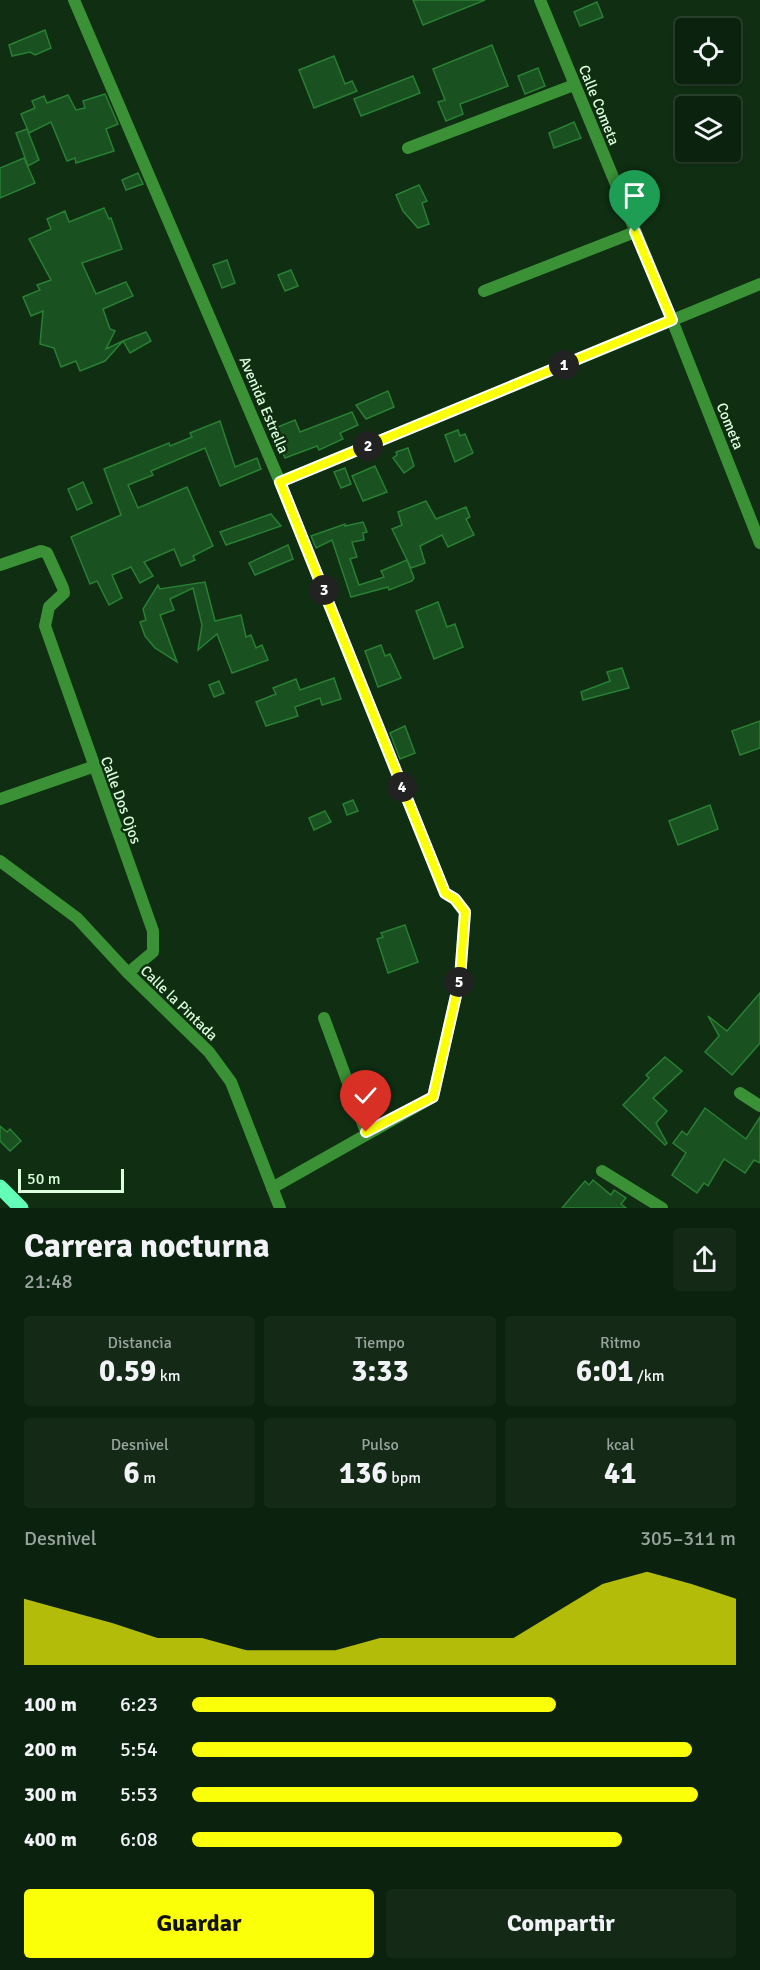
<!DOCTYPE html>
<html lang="es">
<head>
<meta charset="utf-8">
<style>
	body { margin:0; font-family:Signika,sans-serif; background:#142a17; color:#f1f3f6; height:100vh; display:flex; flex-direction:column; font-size:22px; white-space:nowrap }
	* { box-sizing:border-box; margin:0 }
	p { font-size:20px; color:#9aa49e }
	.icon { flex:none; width:33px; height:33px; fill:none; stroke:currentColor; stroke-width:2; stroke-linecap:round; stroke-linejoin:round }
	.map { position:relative; height:1208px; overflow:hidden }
	.drawer { display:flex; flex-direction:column; background:#0b220e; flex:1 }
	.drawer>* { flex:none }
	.controls { position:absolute; left:675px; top:18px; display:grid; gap:12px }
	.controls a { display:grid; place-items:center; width:66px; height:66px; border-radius:6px; background:#0b220e; box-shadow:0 2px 4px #0004,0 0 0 2px #2b3f2e; font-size:30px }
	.scale { position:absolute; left:18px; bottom:15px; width:106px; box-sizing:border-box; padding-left:6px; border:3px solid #dcffdd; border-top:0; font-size:16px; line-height:21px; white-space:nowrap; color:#dcffdd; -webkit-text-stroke:4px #0f2e12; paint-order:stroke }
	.pin { position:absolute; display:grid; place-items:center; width:51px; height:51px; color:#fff; margin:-62px -26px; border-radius:50% 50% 50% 0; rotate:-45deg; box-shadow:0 0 6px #0007 }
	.pin .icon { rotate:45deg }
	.km { position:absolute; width:30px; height:30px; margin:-15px; border-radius:50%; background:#222; color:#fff; font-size:16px; line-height:30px; text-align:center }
	.round { display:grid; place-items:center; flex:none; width:63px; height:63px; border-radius:6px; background:#142a17 }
	.summary { display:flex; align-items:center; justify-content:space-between; height:102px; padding:0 24px }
	h1 { font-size:33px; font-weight:700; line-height:45px }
	.figures { display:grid; grid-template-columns:repeat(3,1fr); gap:9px; height:102px; padding:6px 24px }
	.figures div { display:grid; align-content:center; border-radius:6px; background:#142a17; text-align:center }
	.figures b { font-size:30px; font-weight:700 }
	.figures small { font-size:16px; font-weight:400 }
	.figures p { font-size:16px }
	.chart { height:168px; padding:12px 24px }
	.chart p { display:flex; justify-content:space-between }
	.chart svg { width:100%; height:108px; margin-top:6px; fill:#fbff08; opacity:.7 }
	.button { display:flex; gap:12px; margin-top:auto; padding:12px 24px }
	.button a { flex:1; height:69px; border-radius:6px; background:#fbff08; color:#111; font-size:24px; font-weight:700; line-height:69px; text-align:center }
	.button a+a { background:#142a17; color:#f1f3f6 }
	ul { padding:0 24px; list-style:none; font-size:20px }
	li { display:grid; grid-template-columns:96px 72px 1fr; align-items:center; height:45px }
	li i { height:15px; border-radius:8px; background:#fbff08 }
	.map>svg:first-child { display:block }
	.building { fill:#195120; stroke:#297f33; stroke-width:1.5 }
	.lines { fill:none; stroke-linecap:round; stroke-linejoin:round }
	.street { stroke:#3a9136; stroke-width:12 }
	.primary { stroke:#63ffb8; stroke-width:15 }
	.route-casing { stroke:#fff; stroke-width:12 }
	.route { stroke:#fbff08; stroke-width:8 }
	.labels { text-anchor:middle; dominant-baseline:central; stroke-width:5; stroke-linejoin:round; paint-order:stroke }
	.street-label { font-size:15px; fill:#dcffdd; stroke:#0f2e12 }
</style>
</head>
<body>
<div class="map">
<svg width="760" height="1208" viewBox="0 0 760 1208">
	<rect width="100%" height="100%" fill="#0f2e12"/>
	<!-- building -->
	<g class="building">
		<path d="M413,0H485L423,25Z"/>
		<path d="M597,2L603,17L580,26L574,12Z"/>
		<path d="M45,30L51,48L35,55L30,52L12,56L9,45Z"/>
		<path d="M492,45L508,86L460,104L463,114L446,121L438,102L445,100L433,69Z"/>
		<path d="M334,56L345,84L352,81L357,91L314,108L299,70Z"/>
		<path d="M538,68L545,86L525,94L518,76Z"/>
		<path d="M413,76L420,93L361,116L354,99Z"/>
		<path d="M105,94L118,124L106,129L114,151L76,163L75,158L67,161L51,122L29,133L21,114L35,108L32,101L44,96L47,103L68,95L76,110L85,108L83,101Z"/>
		<path d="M574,122L581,138L554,148L549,133Z"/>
		<path d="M27,129L39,160L28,166L16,133Z"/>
		<path d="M24,158L35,183L0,198V168Z"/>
		<path d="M138,173L143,184L126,190L122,180Z"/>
		<path d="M419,185L427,201L422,203L429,224L418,228L403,211L396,195Z"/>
		<path d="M104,208L109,219L111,218L122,249L82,263L96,294L126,282L133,296L103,309L110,329L115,331L106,349L123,341L105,361L80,371L76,361L61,367L54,348L40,344L43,311L31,316L23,297L40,290L37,285L51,280L29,239L51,229L47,219L65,211L69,222Z"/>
		<path d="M227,260L235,283L222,288L213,265Z"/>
		<path d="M291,270L298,286L285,291L278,275Z"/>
		<path d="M146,332L151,341L130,353L123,341Z"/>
		<path d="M388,391L394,407L366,419L356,405Z"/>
		<path d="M352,412L358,425L340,433L343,439L319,450L317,446L285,458L273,429L295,420L300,432Z"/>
		<path d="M220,421L235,467L257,458L261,469L220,486L205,448L151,471L153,475L128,485L138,508L187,487L213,546L193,556L195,560L181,566L174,549L144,562L153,576L140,583L131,567L112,575L122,598L109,605L97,581L90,584L71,537L121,515L104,469L169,443L170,446L192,437L190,433Z"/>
		<path d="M458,430L460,436L465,434L473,453L455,462L445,435Z"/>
		<path d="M408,448L414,466L404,473L393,458L397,455L396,452Z"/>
		<path d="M375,466L387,492L363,501L352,476Z"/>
		<path d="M345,468L351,484L341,488L334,472Z"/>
		<path d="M83,482L92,503L77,510L68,489Z"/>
		<path d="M426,501L436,519L466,507L470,517L466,519L474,535L448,547L442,535L420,546L425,563L411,568L392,529L402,525L398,512Z"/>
		<path d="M271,514L281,526L226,545L220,532Z"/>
		<path d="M363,522L367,532L363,533L364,540L352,542L357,557L350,559L359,585L384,577L381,571L407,560L414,578L412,581L389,590L388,587L351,597L332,540L316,548L311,536L345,524V526Z"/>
		<path d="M288,545L293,559L255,575L249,563Z"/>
		<path d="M205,582L215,621L241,615L246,637L251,635L256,648L262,645L268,660L232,673L217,634L198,650L202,625L193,588L170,599L174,610L160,615L177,662L155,648L145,636L140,622L146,620L143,609L158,585L160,589Z"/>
		<path d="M438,602L447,627L455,624L463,647L434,659L416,611Z"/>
		<path d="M381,645L385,656L390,654L401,678L378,687L365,651Z"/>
		<path d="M622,668L629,688L583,700L581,692L610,681L607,672Z"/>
		<path d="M334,678L341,699L322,705L320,698L295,707L298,716L266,726L256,702L276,694L273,688L296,679L300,690Z"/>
		<path d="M219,681L224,693L214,697L209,685Z"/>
		<path d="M760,721V748L740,755L732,731Z"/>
		<path d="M405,726L415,753L400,759L390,733Z"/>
		<path d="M353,800L358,811L347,815L343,804Z"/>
		<path d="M710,805L718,829L678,845L669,821Z"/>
		<path d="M325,811L331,822L314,830L309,818Z"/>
		<path d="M405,925L418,962L388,973L377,939L383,937L381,933Z"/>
		<path d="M760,993V1043L732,1075L705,1052L719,1036L708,1016L727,1031Z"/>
		<path d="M665,1057L682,1071L653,1098L667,1111L656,1123L667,1143L665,1145L623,1105L649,1078L646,1075Z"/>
		<path d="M705,1108L746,1139L760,1117V1163L754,1160L745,1173L724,1159L708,1186L704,1183L697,1193L672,1175L686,1153L673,1143L682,1131L687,1135Z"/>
		<path d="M0,1126L7,1132L10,1129L21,1141L10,1151L0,1141Z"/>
		<path d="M593,1180L611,1195L614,1190L626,1198L621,1204L626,1208H562L585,1181L589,1185Z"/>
	</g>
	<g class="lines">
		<!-- street -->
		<g class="street">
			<path d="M74,0L280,482L445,893L455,899L465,912L460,978L433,1097L272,1188"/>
			<path d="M540,0L672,320L760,543"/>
			<path d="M408,148L574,85"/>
			<path d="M484,291L635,232"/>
			<path d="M280,482L760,284"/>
			<path d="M0,565L41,551L47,553L63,588L64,593L49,607L45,626L153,931V952L128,973"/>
			<path d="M0,799L92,767"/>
			<path d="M0,861L77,918L128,973L209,1052L231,1082L280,1208"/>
			<path d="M324,1018L366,1132"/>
			<path d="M740,1093L760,1106"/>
			<path d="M602,1171L662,1208"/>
		</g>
		<!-- primary -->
		<path class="primary" d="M0,1187L21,1208"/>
	</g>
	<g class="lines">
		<!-- route casing -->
		<g class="route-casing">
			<path id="route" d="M366,1132L433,1097L460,978L465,912L455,899L445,893L280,482L672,320L635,232"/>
		</g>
		<!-- route -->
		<use href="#route" class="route"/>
	</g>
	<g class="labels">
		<!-- street labels -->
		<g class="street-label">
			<text transform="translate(599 105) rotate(68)">Calle Cometa</text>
			<text transform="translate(264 405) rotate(67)">Avenida Estrella</text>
			<text transform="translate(730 426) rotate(68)">Cometa</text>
			<text transform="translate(121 800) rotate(70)">Calle Dos Ojos</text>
			<text transform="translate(179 1003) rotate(44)">Calle la Pintada</text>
		</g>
	</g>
</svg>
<div class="controls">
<a><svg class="icon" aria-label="locate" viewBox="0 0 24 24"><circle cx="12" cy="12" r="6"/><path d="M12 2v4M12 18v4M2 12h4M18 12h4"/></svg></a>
<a><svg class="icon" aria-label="layers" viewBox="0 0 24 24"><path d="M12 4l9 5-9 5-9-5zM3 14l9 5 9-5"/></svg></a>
</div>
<div class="scale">50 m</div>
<div class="pin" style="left:635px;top:232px;background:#1e9e55"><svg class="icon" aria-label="arrive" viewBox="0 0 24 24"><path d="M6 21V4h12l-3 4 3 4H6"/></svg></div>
<div class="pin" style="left:366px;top:1132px;background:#d93025"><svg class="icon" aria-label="check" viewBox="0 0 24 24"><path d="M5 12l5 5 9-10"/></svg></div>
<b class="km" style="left:564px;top:365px">1</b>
<b class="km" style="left:368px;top:446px">2</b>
<b class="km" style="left:324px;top:590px">3</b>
<b class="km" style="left:402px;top:787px">4</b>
<b class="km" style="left:459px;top:982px">5</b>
</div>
<section class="drawer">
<div class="summary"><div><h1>Carrera nocturna</h1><p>21:48</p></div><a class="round"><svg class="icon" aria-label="share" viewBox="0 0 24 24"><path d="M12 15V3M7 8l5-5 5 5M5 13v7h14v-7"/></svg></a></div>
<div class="figures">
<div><p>Distancia</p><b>0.59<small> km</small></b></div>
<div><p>Tiempo</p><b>3:33</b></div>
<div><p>Ritmo</p><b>6:01<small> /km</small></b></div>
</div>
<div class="figures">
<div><p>Desnivel</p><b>6<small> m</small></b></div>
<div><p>Pulso</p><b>136<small> bpm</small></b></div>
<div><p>kcal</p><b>41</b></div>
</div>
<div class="chart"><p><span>Desnivel</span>305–311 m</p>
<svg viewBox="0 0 160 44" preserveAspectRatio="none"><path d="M0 44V17L10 22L20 27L30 33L40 33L50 38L60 38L70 38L80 33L90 33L100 33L110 33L120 22L130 11L140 6L150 11L160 17V44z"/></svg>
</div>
<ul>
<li><b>100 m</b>6:23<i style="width:67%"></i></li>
<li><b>200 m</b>5:54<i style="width:92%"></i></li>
<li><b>300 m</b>5:53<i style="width:93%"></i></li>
<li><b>400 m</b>6:08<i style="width:79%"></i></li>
</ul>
<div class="button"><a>Guardar</a><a>Compartir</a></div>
</section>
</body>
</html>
